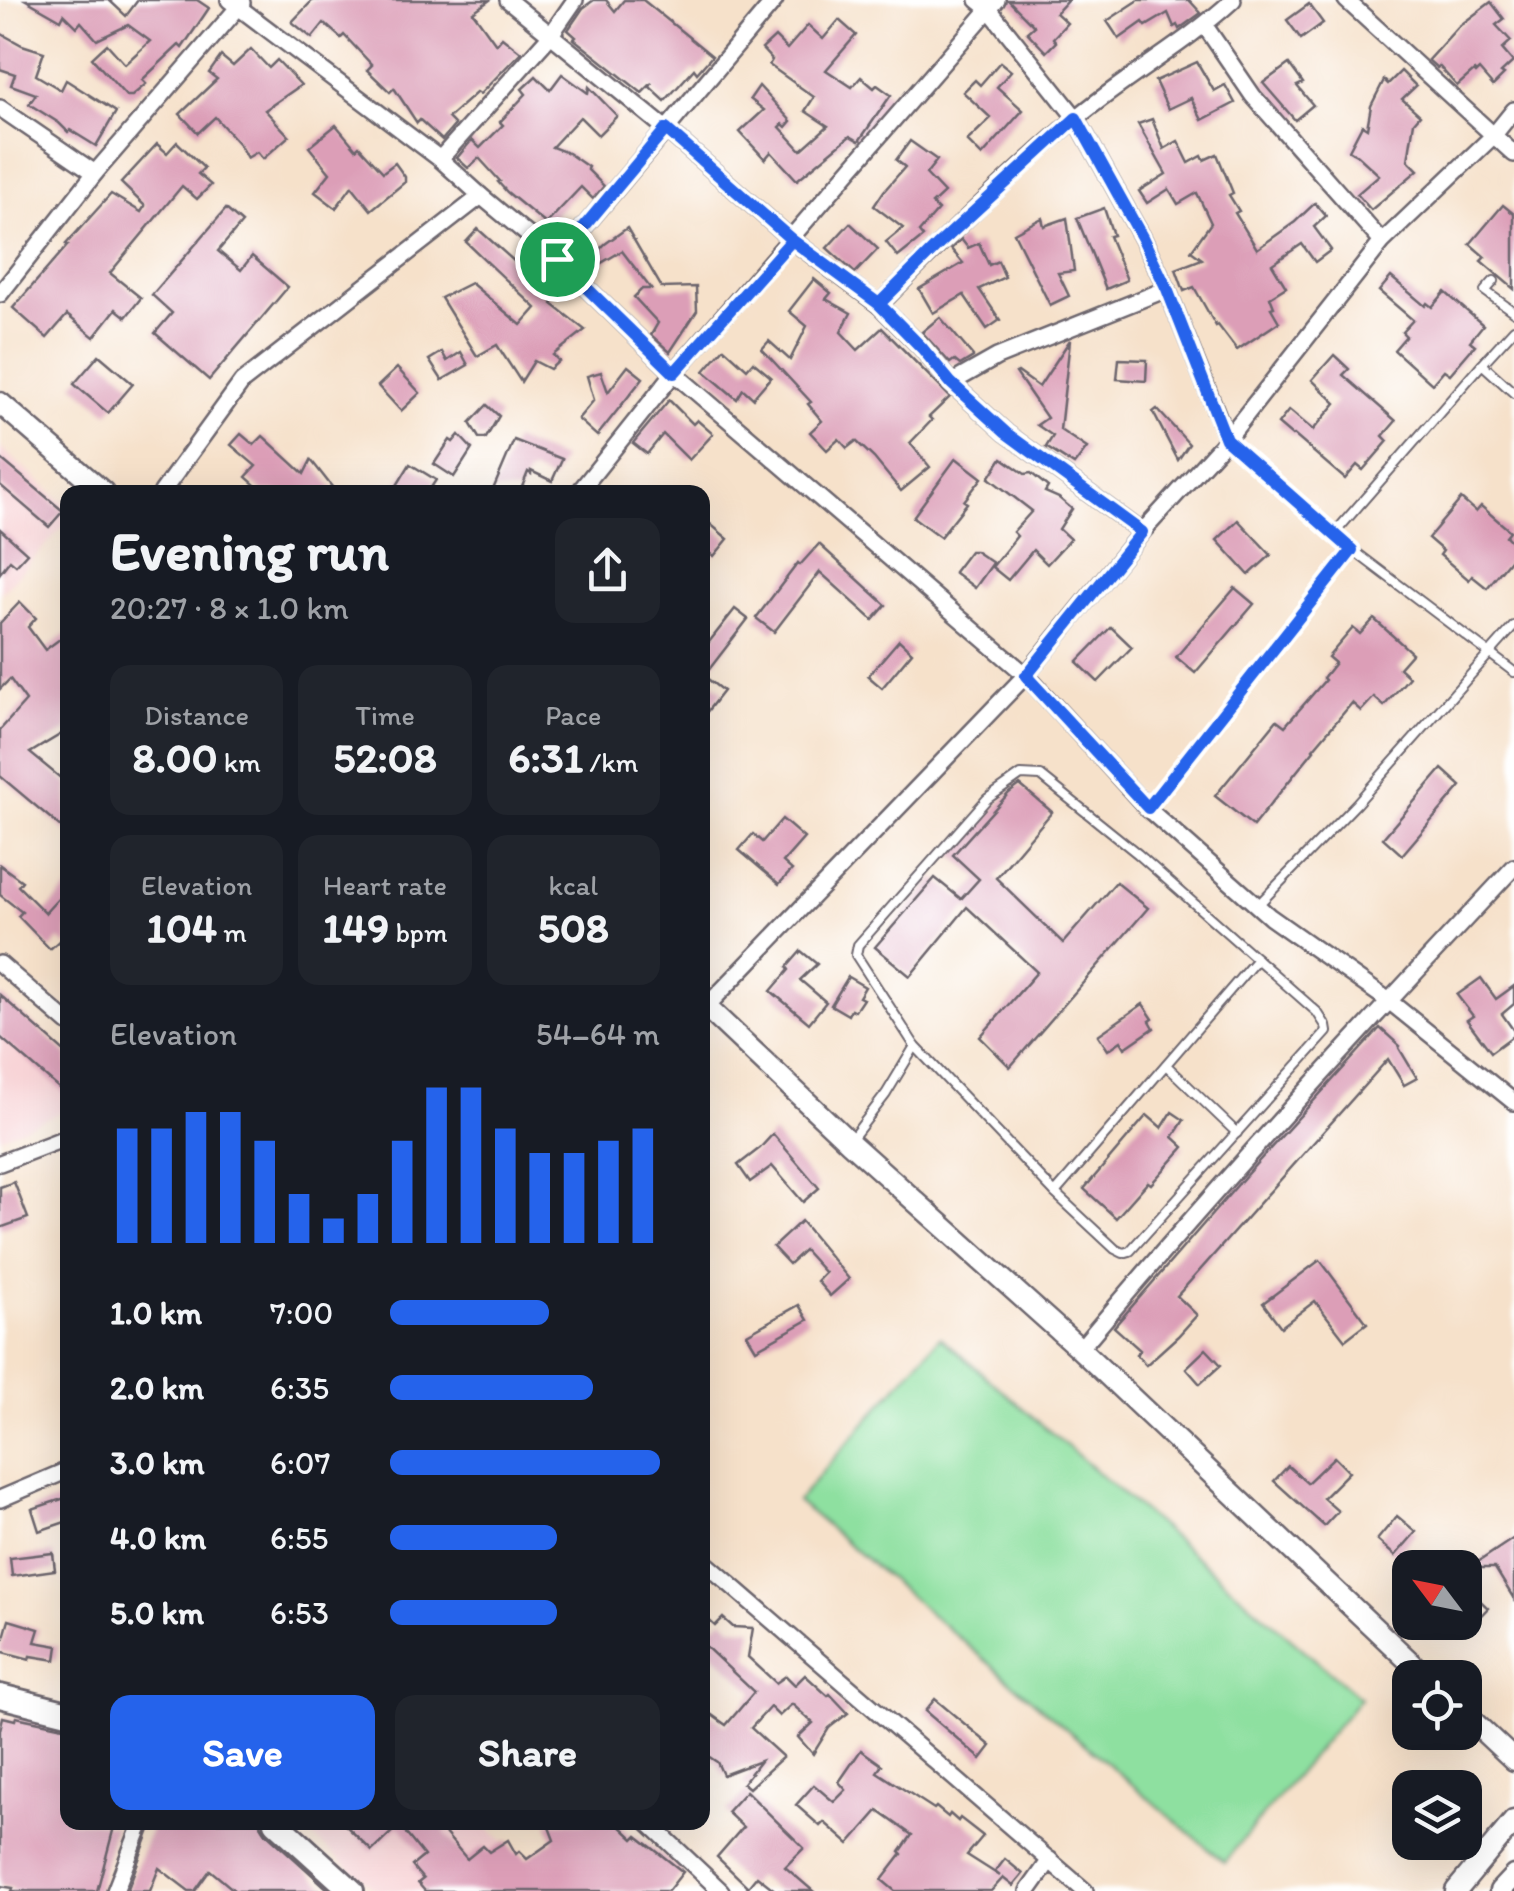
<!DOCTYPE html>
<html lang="en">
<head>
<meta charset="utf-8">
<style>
	body { margin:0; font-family:Itim,sans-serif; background:#20242c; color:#f1f3f6; height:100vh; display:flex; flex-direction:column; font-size:38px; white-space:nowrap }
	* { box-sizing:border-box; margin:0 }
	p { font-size:32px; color:#9ea1a6 }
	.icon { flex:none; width:55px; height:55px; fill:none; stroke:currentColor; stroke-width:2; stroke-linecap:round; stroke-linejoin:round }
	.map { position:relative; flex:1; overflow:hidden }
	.panel { position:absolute; left:60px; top:485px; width:650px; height:1345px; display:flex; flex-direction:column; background:#171b24; border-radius:20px; box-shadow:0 10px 40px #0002 }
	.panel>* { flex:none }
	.needle { width:65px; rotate:302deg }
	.fabs { position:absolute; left:1392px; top:1550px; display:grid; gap:20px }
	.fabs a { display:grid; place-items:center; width:90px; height:90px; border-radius:20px; background:#171b24; box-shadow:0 10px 40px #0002; font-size:50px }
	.pin { position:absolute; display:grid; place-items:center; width:85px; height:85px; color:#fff; margin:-42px; border:5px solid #fff; border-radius:50%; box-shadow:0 2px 10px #0007 }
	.round { display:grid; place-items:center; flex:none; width:105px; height:105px; border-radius:20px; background:#20242c }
	.head { display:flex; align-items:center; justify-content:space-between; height:170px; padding:0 50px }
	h1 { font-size:55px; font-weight:700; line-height:75px }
	.metrics { display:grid; grid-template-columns:repeat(3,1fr); gap:15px; height:170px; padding:10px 50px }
	.metrics div { display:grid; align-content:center; border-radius:20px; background:#20242c; text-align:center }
	.metrics b { font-size:42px; font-weight:700 }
	.metrics small { font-size:28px; font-weight:400 }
	.metrics p { font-size:28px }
	.chart { height:280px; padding:20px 50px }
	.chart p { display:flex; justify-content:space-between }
	.chart svg { width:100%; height:180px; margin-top:10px; stroke:#2563eb; stroke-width:6 }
	.button { display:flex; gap:20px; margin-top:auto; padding:20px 50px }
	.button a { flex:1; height:115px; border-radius:20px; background:#2563eb; color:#fff; font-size:40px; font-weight:700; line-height:115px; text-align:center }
	.button a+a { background:#20242c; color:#f1f3f6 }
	ul { padding:0 50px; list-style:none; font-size:32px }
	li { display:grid; grid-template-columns:160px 120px 1fr; align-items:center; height:75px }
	li i { height:25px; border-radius:12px; background:#2563eb }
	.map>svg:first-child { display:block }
	.built { fill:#f7cfd2 }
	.pitch { fill:#8ee0a0; stroke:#58816e; stroke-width:2.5 }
	.building { fill:#dc9eb7 }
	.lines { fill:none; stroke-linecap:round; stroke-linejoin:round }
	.service-casing { stroke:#6c656d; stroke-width:12 }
	.minor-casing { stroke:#6c656d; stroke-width:20 }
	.tertiary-casing { stroke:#6c656d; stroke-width:25 }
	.secondary-casing { stroke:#6c656d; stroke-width:28 }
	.service { stroke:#fff; stroke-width:8 }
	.minor { stroke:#fff; stroke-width:15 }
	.tertiary { stroke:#fff; stroke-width:20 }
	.secondary { stroke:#fff; stroke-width:22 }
	.route-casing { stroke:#fff; stroke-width:20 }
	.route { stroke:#2563eb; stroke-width:12 }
</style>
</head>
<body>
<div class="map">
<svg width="1514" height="1891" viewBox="0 0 1514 1891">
	<rect width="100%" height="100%" fill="#fff"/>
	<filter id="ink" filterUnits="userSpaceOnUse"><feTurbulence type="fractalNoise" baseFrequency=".01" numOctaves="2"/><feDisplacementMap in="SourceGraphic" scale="20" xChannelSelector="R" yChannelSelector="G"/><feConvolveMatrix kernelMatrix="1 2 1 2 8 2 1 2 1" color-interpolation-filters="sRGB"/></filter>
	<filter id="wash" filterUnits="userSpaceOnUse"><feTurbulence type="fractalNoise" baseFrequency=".0048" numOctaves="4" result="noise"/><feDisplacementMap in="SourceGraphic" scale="40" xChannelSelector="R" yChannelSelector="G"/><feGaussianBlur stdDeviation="2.25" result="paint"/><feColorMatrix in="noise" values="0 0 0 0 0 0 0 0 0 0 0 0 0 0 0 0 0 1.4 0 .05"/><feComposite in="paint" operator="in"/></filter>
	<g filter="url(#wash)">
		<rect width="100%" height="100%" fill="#f6e1ca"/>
		<!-- built -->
		<g class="built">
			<path d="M0,447L68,507L67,523L0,594Z"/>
			<path d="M0,1006L68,1067L67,1110L0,1137Z"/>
			<path d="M296,1823H481L566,1891H377Z"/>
		</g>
		<!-- pitch -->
		<path class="pitch" d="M940,1337L1360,1698L1224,1862L797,1501Z"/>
		<g id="blocks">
			<!-- building -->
			<g class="building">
				<path d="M26,0H109L126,16L138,0H197L209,8L182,48L179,45L142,80L146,84L132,96H126L92,58L107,44L125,64L150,41L128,25L97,40L81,22L77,27L64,14L61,20Z"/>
				<path d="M313,0H490L473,12L496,44L502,37L521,52L480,94L477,92L448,118L455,125L442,140L420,120L417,123L394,88L390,92L367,70L372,65L344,35L341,38L324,23L312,38L292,22Z"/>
				<path d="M594,0H606L615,11L624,0H643L712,56L697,73L694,69L665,101L650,87L652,83L642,93L574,39L576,37L568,30L583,8Z"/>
				<path d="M1008,0H1068L1056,13L1067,23L1053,38L1056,42L1046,52L1027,32L1034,26Z"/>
				<path d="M1139,0H1189L1201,13L1179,29L1177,25L1174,27L1168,13L1146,26L1143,22L1119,39L1107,21Z"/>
				<path d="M1491,2L1504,19L1496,25L1511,41L1502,49L1513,62L1501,73L1504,75L1493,86L1479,70L1476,73L1474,71L1457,86L1439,66L1437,68L1428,60L1458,27Z"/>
				<path d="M1309,4L1323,23L1301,39L1287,20Z"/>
				<path d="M839,20L856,35L826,70L852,87L861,77L874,88L877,85L891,95L859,141L850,136L797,180L771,152L765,159L740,132L764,110L750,99L759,86L791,121L786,127L783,124L780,127L801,150L828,126L805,111L814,97L769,65L772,60L762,49L775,37L787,49L808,25L823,39Z"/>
				<path d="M0,33L22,45L44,52L36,75L61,90L66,80L116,112L96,146L70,130L68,132L59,123L29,104L36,94L11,85L15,74L0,69Z"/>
				<path d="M251,49L269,68L277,60L301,85L265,110L289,136L263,159L257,152L247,158L239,144L215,117L198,133L180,114L217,79L209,73L221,56L233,66Z"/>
				<path d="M1000,62L1011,71L997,87L1023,110L982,156L967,141L991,118L963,92L975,80L980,85Z"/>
				<path d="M1197,62L1214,91L1225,85L1235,103L1202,120L1191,98L1168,109L1155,81Z"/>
				<path d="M1289,64L1303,83L1297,86L1313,105L1295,120L1263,83Z"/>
				<path d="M1401,71L1416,86L1402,99L1420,115L1414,122L1408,160L1418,170L1371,210L1357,194L1379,175L1356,154L1349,150L1362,125L1367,128L1371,106L1384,80L1388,84Z"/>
				<path d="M562,74L588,93L589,87L617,116L598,135L580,117L552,147L568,153L588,167L587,169L604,186L593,199L581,187L546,224L507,192L498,182L500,181L479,158L468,168L457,158L472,140L480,148L503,125L500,122L526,94L522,89L536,76L550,90Z"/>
				<path d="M1152,119L1164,149L1178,141L1189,163L1202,156L1204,160L1217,154L1233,193L1229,195L1239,211L1235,213L1257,249L1295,222L1315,203L1326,216L1314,227L1331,250L1315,262L1302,244L1272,264L1286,287L1270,297L1274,307L1271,308L1279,322L1237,350L1218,325L1216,326L1194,287L1184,291L1176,269L1202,259L1191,251L1211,223L1197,193L1178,204L1169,189L1147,203L1139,191L1166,174L1138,124Z"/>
				<path d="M336,125L356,149L359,146L383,172L395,163L405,177V182L371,210L352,186L336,208L315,192L330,173L309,147Z"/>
				<path d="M910,141L937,160L926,174L944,193L932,204L938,210L919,232L923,237L898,257L886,242L903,228L874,206L884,191L905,167L896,160Z"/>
				<path d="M177,142L204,168L198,174L211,185L197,199L182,186L110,273L141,298L126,317L116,309L94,337L67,315L47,338L13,308L68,245L66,244L111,194L141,212L145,206L121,183L157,144L167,153Z"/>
				<path d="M1503,205L1514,214V289L1481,261L1485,257L1470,244Z"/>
				<path d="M1104,208L1113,235L1109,236L1127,280L1106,289L1077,218Z"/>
				<path d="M226,209L242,223L218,251L241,270L252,256L288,287L209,380L155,333L172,313L152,295Z"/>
				<path d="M1042,218L1044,226L1067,218L1074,271L1058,273L1069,296L1050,305L1014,233Z"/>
				<path d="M850,223L878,249L855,273L827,248Z"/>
				<path d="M627,228L662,288L696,287L697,311L670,352L651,335L658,323L634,297L642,289H651L622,251L586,272L582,268L605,244Z"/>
				<path d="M478,229L515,262L520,270L553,302L552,304L585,330L553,355L559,361L550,369L534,361L521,382L497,345L477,356L441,298L471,283L521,325L536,308L466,242Z"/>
				<path d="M961,239L968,248L979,243L989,265L998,261L1005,277L979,289L1000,320L987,329L964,295L933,313L919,289L963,263L951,249Z"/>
				<path d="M1391,277L1425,306L1427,303L1432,307L1445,292L1483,325L1470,341L1475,345L1450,374L1444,370L1432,384L1394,350L1406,336L1402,332L1413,320L1379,291Z"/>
				<path d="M814,279L831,293L826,299L851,313L841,332L858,350L882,328L950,397L929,417L932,420L910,443L930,467L901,491L874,458L856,441L847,448L839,439L827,450L810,432L822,421L808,404L811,402L762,349L769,341L790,360L807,326L789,311Z"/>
				<path d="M940,317L973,356V357L960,365L954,360L950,363L922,332Z"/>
				<path d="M1070,340L1060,430L1087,448L1074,465L1046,447L1053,436L1037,425L1047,418L1016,373L1018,372L1039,387Z"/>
				<path d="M724,348L747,369L753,362L771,377L753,398L743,389L737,399L704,371Z"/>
				<path d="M442,352L447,361L461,352L468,365L442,380L429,360Z"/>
				<path d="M99,355L133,384L108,413L74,384Z"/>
				<path d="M1334,355L1349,369L1343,375L1396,421L1383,436L1388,441L1363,470L1357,465L1345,479L1294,435L1292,436L1278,424L1289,410L1313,430L1336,403L1312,380Z"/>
				<path d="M1119,359L1147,360L1146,381L1117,379Z"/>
				<path d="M628,366L643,378L597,436L578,419L594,400L587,376L601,372L608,392Z"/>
				<path d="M397,368L420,393L401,411L378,386Z"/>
				<path d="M669,400L693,424L697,420L713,434L689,460L663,434L647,454L633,443Z"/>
				<path d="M487,405L499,416L486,438H479L470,423Z"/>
				<path d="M1157,409L1189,444L1178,460L1153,412Z"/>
				<path d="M241,434L254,445L263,436L304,474L311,460L336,492H263L246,477L256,466L231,445Z"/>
				<path d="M459,435L472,449L454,477L434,464L450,440L453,442Z"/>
				<path d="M514,440L562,459L552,481L531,471V474L528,472L520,492H492Z"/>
				<path d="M0,458L63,511L49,527L0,485Z"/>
				<path d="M956,458L982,478L964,501L967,503L940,537L913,517Z"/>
				<path d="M1002,458L1025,474L1031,473L1048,487L1045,492L1059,498L1072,509L1059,529L1070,539L1047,564L1033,550L1008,580L992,567L1017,536L1013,532L1032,511L989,478Z"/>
				<path d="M410,464L436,480L428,492H393Z"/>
				<path d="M1461,499L1476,512L1481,506L1510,531L1506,536L1514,544V555L1487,588L1472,576L1469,580L1440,555L1443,551L1428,538Z"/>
				<path d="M702,517L728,539L714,556L702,546Z"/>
				<path d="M1238,520L1271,555L1249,575L1217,540Z"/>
				<path d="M0,529L27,553L16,565L10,560L0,573Z"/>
				<path d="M819,544L886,605L873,620L820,572L774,632L756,618L798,563L800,565Z"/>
				<path d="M970,551H975L993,563L975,588L954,572Z"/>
				<path d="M1235,588L1254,604L1195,673L1176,657Z"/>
				<path d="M20,602L36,618L28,627L45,650L68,633V730L30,753L68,784V833L0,776V730L26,701L10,679L0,689V623Z"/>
				<path d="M735,609L748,619L704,676L723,691L702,718V651Z"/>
				<path d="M1374,619L1412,653L1399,668L1409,677L1384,706L1374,697L1361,711L1352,703L1313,749L1314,750L1253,826L1215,796L1277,720L1285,726L1325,680L1323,678L1335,663L1328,657L1353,628L1360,634Z"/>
				<path d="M1111,627L1132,647L1098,682L1077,662Z"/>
				<path d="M899,640L912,652L882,688L868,676Z"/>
				<path d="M1442,769L1461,786L1402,855L1383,838Z"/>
				<path d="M1020,785L1052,812L996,878L1063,943L1116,882L1148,908L1010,1067L980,1037L1037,972L967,907L910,976L875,947L935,878L961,899L979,879L953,855L1009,793Z"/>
				<path d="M782,819L804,838L783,862L792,870L779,884L739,850L753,834L762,842Z"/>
				<path d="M0,865L22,881L18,886L45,913L68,888V947L60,940L50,949L18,916L22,912L0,895Z"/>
				<path d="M801,951L817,964L800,980L826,1002L809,1023L771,991L789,970L787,967Z"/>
				<path d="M848,977L865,987L859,997L863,999L855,1011L851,1009L848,1015L831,1005Z"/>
				<path d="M1481,978L1496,999L1514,986V1004L1502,1014L1514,1031V1035L1491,1052L1467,1020L1473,1016L1457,995Z"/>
				<path d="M0,995L68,1055V1096L0,1037Z"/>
				<path d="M1143,1004L1153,1019L1150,1021L1154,1028L1125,1048L1121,1041L1108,1050L1098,1035Z"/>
				<path d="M1380,1028L1400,1046L1399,1048L1417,1078L1404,1085L1388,1059L1177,1296L1197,1315L1178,1336L1146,1365L1136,1354L1140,1350L1114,1327L1248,1173Z"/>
				<path d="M1172,1112L1184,1120L1173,1137L1184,1147L1151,1184L1148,1182L1116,1218L1084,1189L1147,1115L1162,1128Z"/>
				<path d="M773,1134L819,1188L803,1202L772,1166L750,1182L738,1165L760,1148Z"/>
				<path d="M14,1182L28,1218L0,1228V1187Z"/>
				<path d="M801,1221L849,1279L830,1296L817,1281L825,1273L804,1250L789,1264L773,1247Z"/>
				<path d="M1320,1260L1367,1323L1345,1340L1315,1301L1281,1327L1263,1303Z"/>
				<path d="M799,1305L808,1320L756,1349L747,1334Z"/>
				<path d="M1206,1349L1221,1365L1200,1384L1186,1368Z"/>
				<path d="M1334,1457L1349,1472L1323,1498L1338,1511L1324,1526L1274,1481L1288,1466L1307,1483Z"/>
				<path d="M68,1497V1521L39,1531L32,1509Z"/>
				<path d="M1397,1516L1416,1532L1395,1556L1377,1540Z"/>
				<path d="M1514,1538V1599L1495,1568H1469Z"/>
				<path d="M53,1553L55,1570L12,1576L10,1558Z"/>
				<path d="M1465,1586L1488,1608L1465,1632Z"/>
				<path d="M702,1614L715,1626L723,1618L733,1627L753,1628L748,1657L776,1683L786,1676L795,1685L805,1675L828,1696L830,1694L848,1713L829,1728L813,1754L798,1737L813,1723L792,1704L779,1716L770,1707L751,1728L783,1757L749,1788L743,1783L760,1761L723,1775L717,1762L702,1752V1708L726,1725L754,1692L702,1643Z"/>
				<path d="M9,1620L39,1629L35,1642L58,1646L56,1660L31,1656L30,1659L0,1651Z"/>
				<path d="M935,1699L991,1746L981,1759L925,1711Z"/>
				<path d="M3,1717L15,1720L16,1717L68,1728V1822H95L114,1827L97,1891H12L13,1888L0,1886V1730Z"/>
				<path d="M861,1750L882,1765L877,1772L934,1809L936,1807L948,1817L950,1814L958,1821L960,1818L983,1836L967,1855L1000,1876L995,1872L1005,1859L1023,1874L1013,1886L1003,1878L991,1891H895L882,1880L902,1854L900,1852L912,1835L878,1811L849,1844L824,1822L820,1826L796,1805L814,1785L834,1802L846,1790L839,1782Z"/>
				<path d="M746,1791L804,1848L785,1867L813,1891H776L757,1876L748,1887L717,1857L743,1827L727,1812Z"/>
				<path d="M153,1822H259L266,1833L330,1891H235L210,1870L195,1891H189L159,1868L150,1891H127Z"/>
				<path d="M342,1822H439L446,1831L444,1832L467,1859L483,1846L489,1852L508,1840L516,1854L519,1851L527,1859L554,1840L547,1822H616L634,1839L637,1836L683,1872L668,1891H425L418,1883L423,1879L412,1866L424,1856L399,1825L372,1851Z"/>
			</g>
		</g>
	</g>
	<g filter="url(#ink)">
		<use href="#blocks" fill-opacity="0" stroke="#6c656d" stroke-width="2.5"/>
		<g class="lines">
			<!-- service casing -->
			<g class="service-casing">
				<g id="service">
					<path d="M1494,281L1485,291L1514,312"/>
					<path d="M1482,364L1514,329"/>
					<path d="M1227,439L1333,535L1514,672"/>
					<path d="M1333,535L1482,364L1514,393"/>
					<path d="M1021,775L1041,776L1138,854L1317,1012L1326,1026L1327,1032L1130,1251L1123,1253L1115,1249L1055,1193L915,1046L856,955L858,945L987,799Z"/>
					<path d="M1148,809L1352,550"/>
					<path d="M1257,906L1356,804L1514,626"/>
					<path d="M1166,1065L1237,1133"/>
					<path d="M850,1141L886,1094L915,1046"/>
					<path d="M1055,1193L1257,959"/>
				</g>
			</g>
			<!-- minor casing -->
			<g class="minor-casing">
				<g id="minor">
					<path d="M229,0L440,159L481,196L557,259L674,373L1026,675L1148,809L1270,917L1389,1001L1514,1102"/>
					<path d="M508,0L666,129L792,240L879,305L922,348L951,383L1006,433L1142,532"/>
					<path d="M978,0L989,9L1076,118L1143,239L1167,289L1227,439"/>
					<path d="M1346,0L1514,154"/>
					<path d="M1205,26L1253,96L1382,242"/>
					<path d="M0,108L95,173"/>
					<path d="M440,159L550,36L575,0"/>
					<path d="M557,259L775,0"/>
					<path d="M0,294L95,173L242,3"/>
					<path d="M879,305C942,241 1006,178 1074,120C1125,77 1184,45 1233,0"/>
					<path d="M951,383L997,357L1167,289"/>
					<path d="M162,492L242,382L481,196"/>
					<path d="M579,492L674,373L997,0"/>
					<path d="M0,964L68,1023"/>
					<path d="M702,1011L1026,675L1142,532L1227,439L1382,242L1493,136L1514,110"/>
					<path d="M0,1163L68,1137"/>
					<path d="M1080,1349C1219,1183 1366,1025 1514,867"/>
					<path d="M0,1499L68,1470"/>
					<path d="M702,1560L1085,1891"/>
					<path d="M648,1822L721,1891"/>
					<path d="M115,1891L142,1822"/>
					<path d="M1028,1891L1050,1860"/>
				</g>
			</g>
			<!-- tertiary casing -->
			<g class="tertiary-casing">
				<g id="tertiary">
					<path d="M0,403L103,492"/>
					<path d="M702,1003L849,1142L1080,1349L1427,1678"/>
					<path d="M1465,1714L1514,1760"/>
					<path d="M1456,1891L1514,1821"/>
					<path d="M1500,1891L1514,1876"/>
				</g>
			</g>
			<!-- secondary casing -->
			<g class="secondary-casing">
				<g id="secondary">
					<path d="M0,1696L68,1713"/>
					<path d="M276,1822L352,1891"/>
				</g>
			</g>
			<!-- service -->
			<use href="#service" class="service"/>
			<!-- minor -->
			<use href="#minor" class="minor"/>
			<!-- tertiary -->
			<use href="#tertiary" class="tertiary"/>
			<!-- secondary -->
			<use href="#secondary" class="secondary"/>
		</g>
	</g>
	<g class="lines" filter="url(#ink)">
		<!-- route casing -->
		<g class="route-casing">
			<path id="route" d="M557,259L666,129L792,240L879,304L922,348L951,383L1006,433L1142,532L1026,676L1148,808L1352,550L1226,439L1167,289L1143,239L1076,118L937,246L879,304L792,240L674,373L557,259"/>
		</g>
		<!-- route -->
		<use href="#route" class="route"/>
	</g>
</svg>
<div class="fabs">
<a><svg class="needle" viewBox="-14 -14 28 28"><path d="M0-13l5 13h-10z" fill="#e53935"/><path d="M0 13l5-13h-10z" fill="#9ea1a6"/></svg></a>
<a><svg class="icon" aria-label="locate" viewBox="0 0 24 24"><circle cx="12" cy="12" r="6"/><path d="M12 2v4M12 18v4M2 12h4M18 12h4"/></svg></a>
<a><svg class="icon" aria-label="layers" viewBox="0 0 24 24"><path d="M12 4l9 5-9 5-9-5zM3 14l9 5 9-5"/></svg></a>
</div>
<div class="pin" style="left:557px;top:259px;background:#1e9e55"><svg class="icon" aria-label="arrive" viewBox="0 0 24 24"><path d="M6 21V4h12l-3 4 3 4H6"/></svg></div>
<section class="panel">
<div class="head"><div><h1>Evening run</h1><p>20:27 · 8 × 1.0 km</p></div><a class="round"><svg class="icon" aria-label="share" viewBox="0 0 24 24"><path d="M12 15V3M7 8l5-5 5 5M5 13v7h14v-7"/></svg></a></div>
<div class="metrics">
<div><p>Distance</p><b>8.00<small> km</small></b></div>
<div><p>Time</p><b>52:08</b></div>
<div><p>Pace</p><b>6:31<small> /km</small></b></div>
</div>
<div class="metrics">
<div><p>Elevation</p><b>104<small> m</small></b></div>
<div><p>Heart rate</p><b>149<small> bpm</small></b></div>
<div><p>kcal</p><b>508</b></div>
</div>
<div class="chart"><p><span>Elevation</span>54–64 m</p>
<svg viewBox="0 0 160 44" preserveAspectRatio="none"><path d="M5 44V16M15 44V16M25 44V12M35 44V12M45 44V19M55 44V32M65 44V38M75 44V32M85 44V19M95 44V6M105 44V6M115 44V16M125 44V22M135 44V22M145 44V19M155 44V16"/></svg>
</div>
<ul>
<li><b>1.0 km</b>7:00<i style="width:59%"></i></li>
<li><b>2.0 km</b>6:35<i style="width:75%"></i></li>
<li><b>3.0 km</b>6:07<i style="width:100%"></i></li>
<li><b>4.0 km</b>6:55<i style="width:62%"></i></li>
<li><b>5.0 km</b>6:53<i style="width:62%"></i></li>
</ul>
<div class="button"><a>Save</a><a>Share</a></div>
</section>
</div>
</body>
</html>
